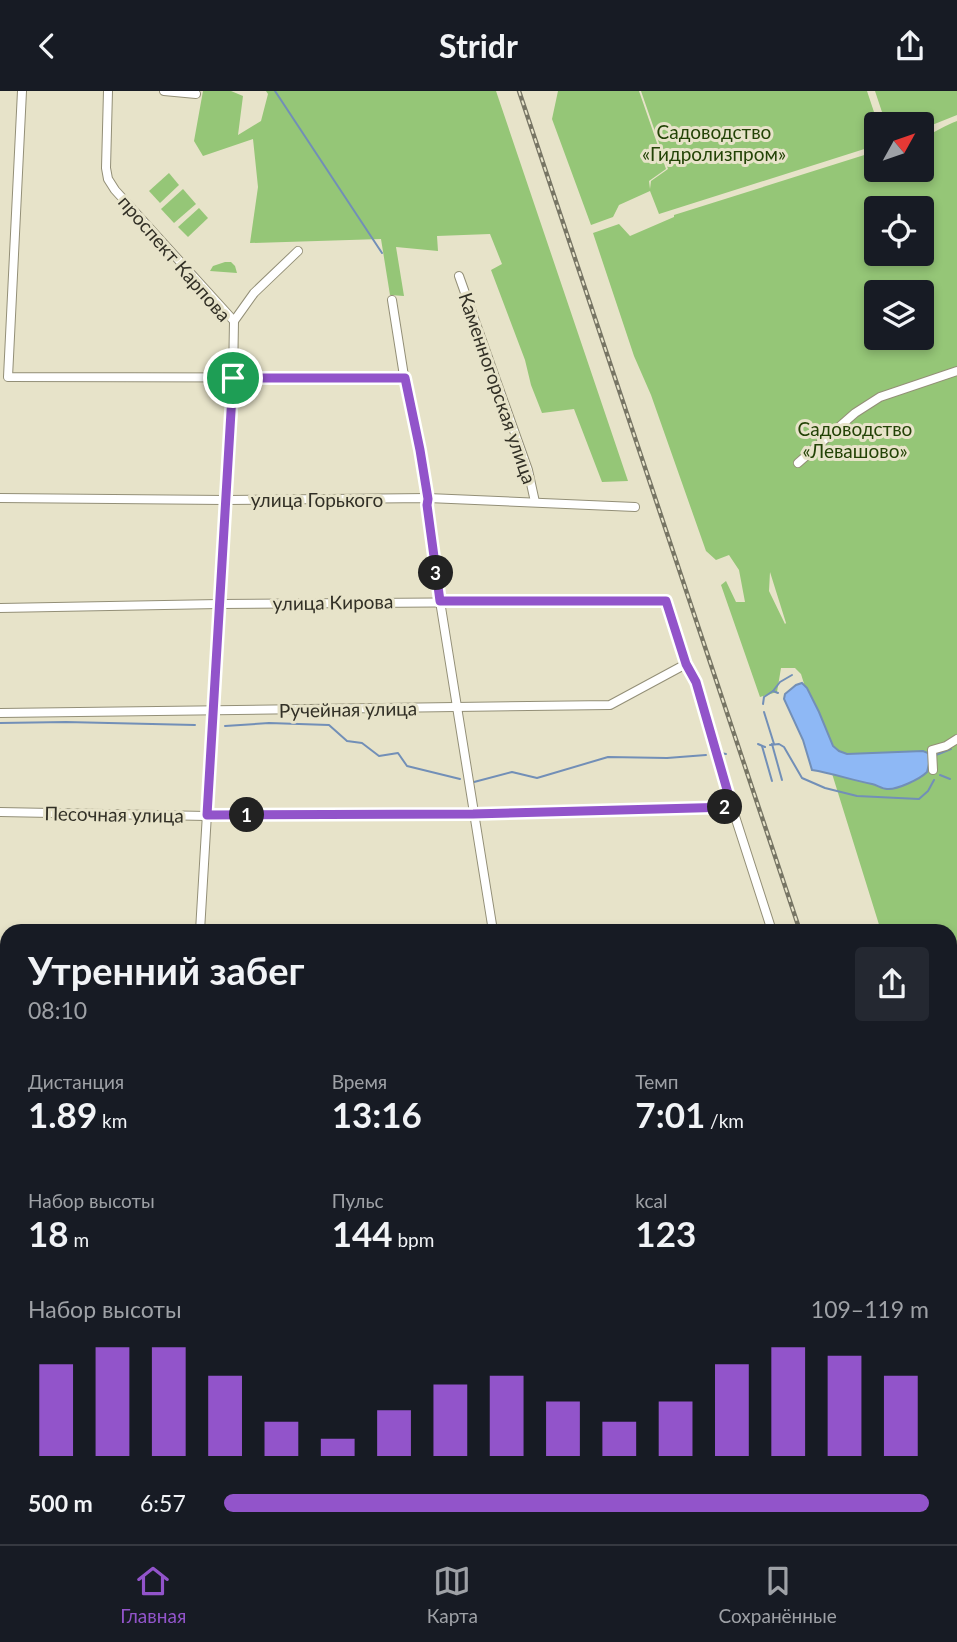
<!DOCTYPE html>
<html lang="ru">
<head>
<meta charset="utf-8">
<style>
	body { margin:0; font-family:Lato,sans-serif; background:#242831; color:#f1f3f6; height:100vh; display:flex; flex-direction:column; font-size:26px; white-space:nowrap }
	* { box-sizing:border-box; margin:0 }
	p { font-size:23px; color:#9ea1a6 }
	.icon { flex:none; width:38px; height:38px; fill:none; stroke:currentColor; stroke-width:2; stroke-linecap:round; stroke-linejoin:round }
	.map { position:relative; flex:1; overflow:hidden }
	.sheet { position:absolute; left:0px; top:833px; width:957px; height:621px; display:flex; flex-direction:column; background:#171b24; border-radius:21px 21px 0 0; box-shadow:0 4px 10px #0003 }
	.sheet>* { flex:none }
	.needle { width:46px; rotate:50deg }
	.tools { position:absolute; left:864px; top:21px; display:grid; gap:14px }
	.tools a { display:grid; place-items:center; width:70px; height:70px; border-radius:7px; background:#171b24; box-shadow:0 4px 10px #0003; font-size:35px }
	.pin { position:absolute; display:grid; place-items:center; width:60px; height:60px; color:#fff; margin:-30px; border:4px solid #fff; border-radius:50%; box-shadow:0 2px 7px #0007 }
	.km { position:absolute; width:35px; height:35px; margin:-18px; border-radius:50%; background:#222; color:#fff; font-size:19px; line-height:35px; text-align:center }
	.round { display:grid; place-items:center; flex:none; width:74px; height:74px; border-radius:7px; background:#242831 }
	.headline { display:flex; align-items:center; justify-content:space-between; height:119px; padding:0 28px }
	h1 { font-size:38px; font-weight:700; line-height:52px }
	.metrics { display:grid; grid-template-columns:repeat(3,1fr); gap:10px; height:119px; padding:7px 28px }
	.metrics div { display:grid; align-content:center }
	.metrics b { font-size:35px; font-weight:700 }
	.metrics small { font-size:19px; font-weight:400 }
	.metrics p { font-size:19px }
	.chart { height:196px; padding:14px 28px }
	.chart p { display:flex; justify-content:space-between }
	.chart svg { width:100%; height:126px; margin-top:7px; stroke:#9254ca; stroke-width:6 }
	ul { padding:0 28px; list-style:none; font-size:23px }
	li { display:grid; grid-template-columns:112px 84px 1fr; align-items:center; height:52px }
	li i { height:18px; border-radius:9px; background:#9254ca }
	header { display:flex; justify-content:space-between; align-items:center; height:91px; padding:0 28px; background:#171b24; font-size:32px; font-weight:700 }
	.tab-bar { display:flex; justify-content:space-around; align-items:center; height:98px; border-top:2px solid #363941; background:#171b24; font-size:19px; color:#9ea1a6 }
	.tab-bar a { display:grid; justify-items:center; gap:4px }
	.tab-bar .current { color:#9254ca }
	.map>svg:first-child { display:block }
	.green { fill:#95c677; fill-rule:evenodd }
	.water { fill:#8eb8f5; stroke:#728fb7; stroke-width:2 }
	.lines { fill:none; stroke-linecap:round; stroke-linejoin:round }
	.stream { stroke:#728fb7; stroke-width:2 }
	.minor-casing { stroke:#938f77; stroke-width:10 }
	.minor { stroke:#fff; stroke-width:8 }
	.rail-casing { stroke:#777564; stroke-width:4.5 }
	.rail { stroke:#e7e3c9; stroke-width:2; stroke-dasharray:5; stroke-linecap:butt }
	.route-casing { stroke:#fff; stroke-width:14 }
	.route { stroke:#9254ca; stroke-width:9 }
	.labels { text-anchor:middle; dominant-baseline:central; stroke-width:6; stroke-linejoin:round; paint-order:stroke }
	.park-label { font-size:19px; fill:#234306; stroke:#e7e3c9 }
	.street-label { font-size:19px; fill:#323026; stroke:#e7e3c9 }
</style>
</head>
<body>
<header><svg class="icon" aria-label="back" viewBox="0 0 24 24"><path d="M15 5l-7 7 7 7"/></svg>Stridr<svg class="icon" aria-label="share" viewBox="0 0 24 24"><path d="M12 15V3M7 8l5-5 5 5M5 13v7h14v-7"/></svg></header>
<div class="map">
<svg width="957" height="1453" viewBox="0 0 957 1453">
	<rect width="100%" height="100%" fill="#e7e3c9"/>
	<!-- green -->
	<g class="green">
		<path d="M203,0H231L243,5L238,44L261,30L268,3L266,0H496L628,390L602,391L574,318L542,322L531,294L525,269L491,179L502,173L490,143L437,145L438,160L396,156L404,205L390,204L381,148L250,152L258,96L253,48L203,65L194,50Z"/>
		<path d="M558,0H639L666,78L649,90L650,98L651,90L668,78L641,0H867L878,33L877,54L659,123L650,100L619,114L613,126L591,134L552,28Z"/>
		<path d="M875,0H957V24L922,38V33H886Z"/>
		<path d="M957,30V992L952,1004L950,1002V840H881L801,583L795,577H781L777,601L760,606L721,494L726,490L736,511H745L739,479L729,464L716,469L706,460L651,304L634,265L593,142L619,133L630,145L674,126V124L877,60V79H922V46C935,42 945,34 957,30ZM877,117H922V163H877ZM877,201H922V247H877ZM770,481L786,532L785,533L769,500Z"/>
		<path d="M169,82L179,94L160,112L149,100Z"/>
		<path d="M183,98L196,113L174,132L161,118Z"/>
		<path d="M199,117L208,127L188,146L178,136Z"/>
		<path d="M225,171H231L235,175L237,182L210,180L213,175Z"/>
	</g>
	<!-- water -->
	<path class="water" d="M802,592L807,597L819,621L833,655L839,660L847,663L923,660L928,662L931,665L927,681C920,688 897,699 887,698C882,698 877,694 872,693C851,689 832,682 812,679L803,649L784,608L785,603L796,594Z"/>
	<g class="lines">
		<!-- stream -->
		<g class="stream">
			<path d="M275,0L382,162"/>
			<path d="M773,600L780,591L792,584"/>
			<path d="M763,613L764,606L773,600L778,602"/>
			<path d="M764,621L774,653"/>
			<path d="M0,632L66,631L195,634"/>
			<path d="M225,635L269,632L329,634L347,650L362,652L379,665L398,662L407,675L460,688"/>
			<path d="M758,653L765,656"/>
			<path d="M772,653L782,689"/>
			<path d="M770,654L779,653L784,656L802,687L825,697L857,705L919,708L928,700L934,689"/>
			<path d="M762,655L772,690"/>
			<path d="M721,662L726,663"/>
			<path d="M936,664L951,658"/>
			<path d="M940,684L950,688"/>
			<path d="M474,691L512,681L537,687L608,666L667,667L706,664"/>
		</g>
		<!-- minor casing -->
		<g class="minor-casing">
			<g id="minor">
				<path d="M22,0L8,286L405,287"/>
				<path d="M108,0L106,77L108,88L115,99L234,230L233,287L200,840"/>
				<path d="M164,0L196,3"/>
				<path d="M459,185L528,379L535,411"/>
				<path d="M392,209L407,304L420,359L428,407L427,414L440,510L493,840"/>
				<path d="M234,230L254,202L298,160"/>
				<path d="M798,372L855,322L880,306L957,280"/>
				<path d="M0,407L225,409L428,407L635,416"/>
				<path d="M0,517L219,513L666,510L686,573L696,591L732,716L772,840"/>
				<path d="M0,622L610,614L686,573"/>
				<path d="M933,679L932,659L946,655L957,648"/>
				<path d="M0,721L207,725L473,723L732,716"/>
				<path d="M0,869H7"/>
				<path d="M0,1021H7"/>
				<path d="M0,1156H7"/>
				<path d="M0,1300H7"/>
				<path d="M0,1441H7"/>
				<path d="M950,1442L954,1453"/>
				<path d="M584,1447L585,1453"/>
				<path d="M163,1453V1447"/>
			</g>
		</g>
		<!-- minor -->
		<use href="#minor" class="minor"/>
		<!-- rail casing -->
		<g class="rail-casing">
			<g id="rail">
				<path d="M519,0L800,840"/>
				<path d="M950,1067L957,1037"/>
				<path d="M950,1256L957,1295"/>
				<path d="M950,1311L957,1331"/>
			</g>
		</g>
		<!-- rail -->
		<use href="#rail" class="rail"/>
	</g>
	<g class="lines">
		<!-- route casing -->
		<g class="route-casing">
			<path id="route" d="M233,287H405L420,359L428,408L427,414L440,510H666L686,573L696,591L732,716L473,723L207,724Z"/>
		</g>
		<!-- route -->
		<use href="#route" class="route"/>
	</g>
	<g class="labels">
		<!-- park labels -->
		<g class="park-label">
			<text x="714" y="40">Садоводство<tspan x="714" dy="22">«Гидролизпром»</tspan></text>
			<text x="855" y="337">Садоводство<tspan x="855" dy="22">«Левашово»</tspan></text>
		</g>
		<!-- street labels -->
		<g class="street-label">
			<text transform="translate(175 167) rotate(49)">проспект Карпова</text>
			<text transform="translate(498 297) rotate(71)">Каменногорская улица</text>
			<text x="317" y="408">улица Горького</text>
			<text transform="translate(333 511) rotate(-1)">улица Кирова</text>
			<text transform="translate(348 618) rotate(-1)">Ручейная улица</text>
			<text transform="translate(114 723) rotate(1)">Песочная улица</text>
		</g>
	</g>
</svg>
<div class="tools">
<a><svg class="needle" viewBox="-14 -14 28 28"><path d="M0-13l5 13h-10z" fill="#e53935"/><path d="M0 13l5-13h-10z" fill="#9ea1a6"/></svg></a>
<a><svg class="icon" aria-label="locate" viewBox="0 0 24 24"><circle cx="12" cy="12" r="6"/><path d="M12 2v4M12 18v4M2 12h4M18 12h4"/></svg></a>
<a><svg class="icon" aria-label="layers" viewBox="0 0 24 24"><path d="M12 4l9 5-9 5-9-5zM3 14l9 5 9-5"/></svg></a>
</div>
<div class="pin" style="left:233px;top:287px;background:#1e9e55"><svg class="icon" aria-label="arrive" viewBox="0 0 24 24"><path d="M6 21V4h12l-3 4 3 4H6"/></svg></div>
<b class="km" style="left:247px;top:724px">1</b>
<b class="km" style="left:725px;top:716px">2</b>
<b class="km" style="left:436px;top:482px">3</b>
<section class="sheet">
<div class="headline"><div><h1>Утренний забег</h1><p>08:10</p></div><a class="round"><svg class="icon" aria-label="share" viewBox="0 0 24 24"><path d="M12 15V3M7 8l5-5 5 5M5 13v7h14v-7"/></svg></a></div>
<div class="metrics">
<div><p>Дистанция</p><b>1.89<small> km</small></b></div>
<div><p>Время</p><b>13:16</b></div>
<div><p>Темп</p><b>7:01<small> /km</small></b></div>
</div>
<div class="metrics">
<div><p>Набор высоты</p><b>18<small> m</small></b></div>
<div><p>Пульс</p><b>144<small> bpm</small></b></div>
<div><p>kcal</p><b>123</b></div>
</div>
<div class="chart"><p><span>Набор высоты</span>109–119 m</p>
<svg viewBox="0 0 160 44" preserveAspectRatio="none"><path d="M5 44V12M15 44V6M25 44V6M35 44V16M45 44V32M55 44V38M65 44V28M75 44V19M85 44V16M95 44V25M105 44V32M115 44V25M125 44V12M135 44V6M145 44V9M155 44V16"/></svg>
</div>
<ul>
<li><b>500 m</b>6:57<i style="width:100%"></i></li>
</ul>
</section>
</div>
<nav class="tab-bar">
<a class="current"><svg class="icon" aria-label="home" viewBox="0 0 24 24"><path d="M3 11l9-7 9 7M6 9v11h12V9"/></svg>Главная</a>
<a><svg class="icon" aria-label="map" viewBox="0 0 24 24"><path d="M3 6l6-2 6 2 6-2v14l-6 2-6-2-6 2zM9 4v14M15 6v14"/></svg>Карта</a>
<a><svg class="icon" aria-label="saved" viewBox="0 0 24 24"><path d="M7 4h10v16l-5-4-5 4z"/></svg>Сохранённые</a>
</nav>
</body>
</html>
